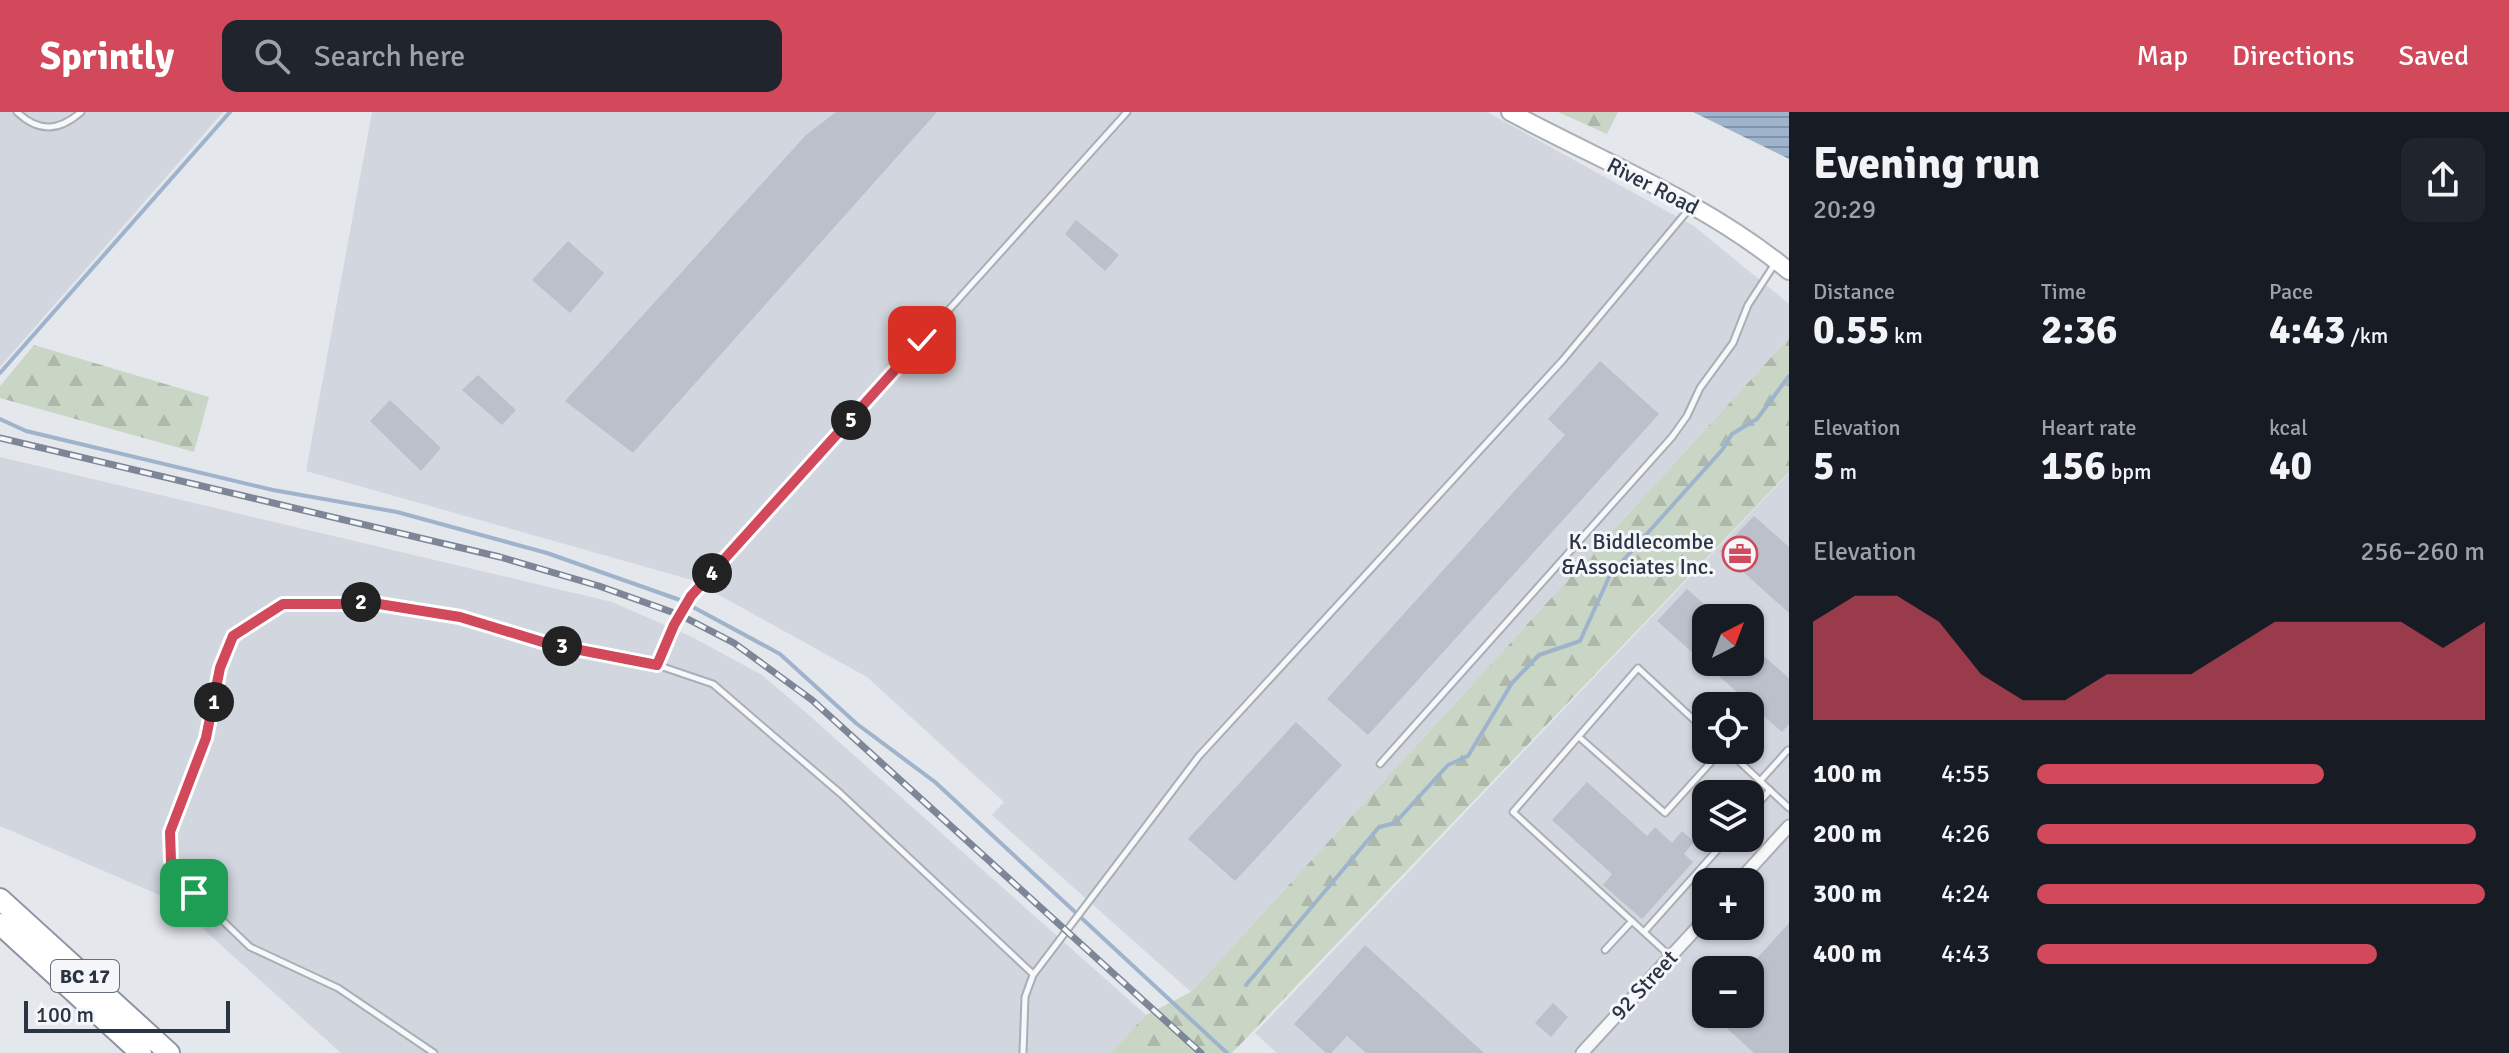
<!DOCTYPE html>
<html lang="en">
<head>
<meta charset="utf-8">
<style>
	body { margin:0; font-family:Signika,sans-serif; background:#20242c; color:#f1f3f6; height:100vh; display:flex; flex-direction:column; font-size:30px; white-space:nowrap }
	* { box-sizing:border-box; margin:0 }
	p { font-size:26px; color:#9ea1a6 }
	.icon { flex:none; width:44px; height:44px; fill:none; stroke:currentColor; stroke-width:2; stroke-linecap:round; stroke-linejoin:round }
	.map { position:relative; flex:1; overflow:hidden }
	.panel { display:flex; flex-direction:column; background:#171b24; width:720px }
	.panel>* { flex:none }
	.needle { width:52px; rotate:42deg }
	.tools { position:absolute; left:1692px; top:492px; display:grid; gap:16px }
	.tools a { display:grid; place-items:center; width:72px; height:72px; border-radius:16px; background:#171b24; box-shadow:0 2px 6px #0004; font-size:40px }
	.scale { position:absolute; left:24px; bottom:20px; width:206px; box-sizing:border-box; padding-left:8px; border:4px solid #2b3445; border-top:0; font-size:22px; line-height:28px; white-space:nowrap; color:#2b3445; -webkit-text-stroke:6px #f4f6f9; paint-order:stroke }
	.pin { position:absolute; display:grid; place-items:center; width:68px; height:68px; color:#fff; margin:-34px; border-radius:16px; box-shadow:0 4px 12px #0006 }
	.km { position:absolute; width:40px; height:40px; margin:-20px; border-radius:50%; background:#222; color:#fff; font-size:22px; line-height:40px; text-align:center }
	.round { display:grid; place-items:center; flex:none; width:84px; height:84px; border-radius:16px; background:#20242c }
	.summary { display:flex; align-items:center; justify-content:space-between; height:136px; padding:0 24px }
	h1 { font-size:44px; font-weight:700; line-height:60px }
	.stats { display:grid; grid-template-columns:repeat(3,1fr); gap:12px; height:136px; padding:8px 24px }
	.stats div { display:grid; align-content:center }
	.stats b { font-size:40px; font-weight:700 }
	.stats small { font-size:22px; font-weight:400 }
	.stats p { font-size:22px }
	.chart { height:224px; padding:16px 24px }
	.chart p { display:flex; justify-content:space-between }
	.chart svg { width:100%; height:144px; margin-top:8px; fill:#d1495b; opacity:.7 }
	ul { padding:0 24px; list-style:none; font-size:26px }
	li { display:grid; grid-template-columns:128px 96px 1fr; align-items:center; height:60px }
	li i { height:20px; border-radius:10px; background:#d1495b }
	header { display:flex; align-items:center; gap:48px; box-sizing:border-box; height:112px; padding:0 40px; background:#d1495b; color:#fff }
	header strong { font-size:38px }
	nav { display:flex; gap:44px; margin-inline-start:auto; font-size:28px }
	.search { width:560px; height:72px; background:#20242c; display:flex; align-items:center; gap:20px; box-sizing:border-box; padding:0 28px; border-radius:16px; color:#9ea1a6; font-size:30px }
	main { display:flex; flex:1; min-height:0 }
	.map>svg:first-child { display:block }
	.built { fill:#d2d6de; fill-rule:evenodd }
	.forest { fill:url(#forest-firs) }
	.water { fill:url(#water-rules) }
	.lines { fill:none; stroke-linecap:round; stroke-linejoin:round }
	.stream { stroke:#9fb4cc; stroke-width:4 }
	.building { fill:#bbc0ca }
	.service-casing { stroke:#a9aeb7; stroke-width:9 }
	.minor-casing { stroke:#a9aeb7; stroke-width:15 }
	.secondary-casing { stroke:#a9aeb7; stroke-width:20 }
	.motorway-casing { stroke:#8b94a3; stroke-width:24 }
	.service { stroke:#f7f8fa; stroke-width:5 }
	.minor { stroke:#f7f8fa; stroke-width:11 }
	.secondary { stroke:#fff; stroke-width:16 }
	.motorway { stroke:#fff; stroke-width:20 }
	.rail-casing { stroke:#7d8696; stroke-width:7 }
	.rail { stroke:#f4f6f9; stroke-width:4; stroke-dasharray:12; stroke-linecap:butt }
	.route-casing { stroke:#fff; stroke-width:16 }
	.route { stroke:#d1495b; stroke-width:10 }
	.labels { text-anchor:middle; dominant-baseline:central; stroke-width:6; stroke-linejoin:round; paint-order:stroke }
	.shield { fill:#f4f6f9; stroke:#676e7b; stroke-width:2 }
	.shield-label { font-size:20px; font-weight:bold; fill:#2b3445 }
	.street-label { font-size:22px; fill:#2b3445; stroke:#f4f6f9 }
	.poi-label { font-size:22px; fill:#2b3445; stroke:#f4f6f9; text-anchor:end }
</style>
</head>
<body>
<header>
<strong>Sprintly</strong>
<div class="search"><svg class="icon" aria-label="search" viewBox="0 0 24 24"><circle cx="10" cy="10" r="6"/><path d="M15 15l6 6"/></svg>Search here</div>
<nav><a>Map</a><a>Directions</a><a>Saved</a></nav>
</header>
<main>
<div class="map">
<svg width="1789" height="941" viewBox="0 0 1789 941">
	<defs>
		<pattern id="forest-firs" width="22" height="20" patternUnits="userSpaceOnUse" patternTransform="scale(2)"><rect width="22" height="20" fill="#c9d6c5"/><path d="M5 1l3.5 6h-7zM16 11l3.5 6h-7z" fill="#adb8ab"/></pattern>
		<pattern id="water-rules" width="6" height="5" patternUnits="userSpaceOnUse" patternTransform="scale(2)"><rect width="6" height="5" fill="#9fb4cc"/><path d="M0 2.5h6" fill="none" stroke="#8293a7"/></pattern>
	</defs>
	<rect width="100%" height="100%" fill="#e4e7ec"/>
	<!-- built -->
	<g class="built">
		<path d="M0,0H223L0,255Z"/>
		<path d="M372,0H1487L1694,114L1789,192V226L1191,880L992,703L1004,690L867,565L692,468L306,359Z"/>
		<path d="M0,345L612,490L692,525L762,563L803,598L1146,903L1110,941H341L171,788L0,714Z"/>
		<path d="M1789,361V941H1277L1255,921ZM1706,506H1750V550H1706ZM1706,594H1750V638H1706ZM1706,682H1750V726H1706ZM1706,770H1750V814H1706ZM1706,858H1750V902H1706Z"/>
	</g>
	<!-- forest -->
	<g class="forest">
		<path d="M1558,0H1618L1607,22Z"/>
		<path d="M1789,226V360L1232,941H1110L1146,903L1191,880Z"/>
		<path d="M34,233L209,285L194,340L0,286V274Z"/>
	</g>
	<!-- water -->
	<path class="water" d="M1693,0H1789V47Z"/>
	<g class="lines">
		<!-- stream -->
		<g class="stream">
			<path d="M0,261L230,0"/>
			<path d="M0,307L26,319L273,378L397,400L547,441L680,488L780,542L857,612L935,670L1227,941"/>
			<path d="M1246,873L1379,715L1395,711L1448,653L1468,644L1512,571L1539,543L1580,529L1610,463L1722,338L1732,322L1757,307L1789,264"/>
		</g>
	</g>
	<!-- building -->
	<g class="building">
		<path d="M836,0H937L633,341L565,289L806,23Z"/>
		<path d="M1076,108L1119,143L1105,159L1065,122Z"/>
		<path d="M568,129L604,161L570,201L532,168Z"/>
		<path d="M1600,249L1659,302L1368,623L1327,587L1565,323L1548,307Z"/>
		<path d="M478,263L516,298L502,313L462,278Z"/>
		<path d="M390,288L441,336L421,359L370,309Z"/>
		<path d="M1754,404L1789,435V501L1720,439Z"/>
		<path d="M1687,477L1720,506H1706V550H1750V532L1789,566V612L1782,620L1657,509Z"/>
		<path d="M1296,610L1342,653L1235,769L1188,727Z"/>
		<path d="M1587,670L1647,724L1655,715L1672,731L1682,719L1694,730L1684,742L1693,750L1642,807L1603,773L1612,762L1552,708Z"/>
		<path d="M1789,811V941H1754L1711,902H1750V854Z"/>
		<path d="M1365,833L1484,941H1366L1347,924L1331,941H1326L1294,912Z"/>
		<path d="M1553,891L1568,905L1551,925L1535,911Z"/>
	</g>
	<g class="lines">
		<!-- service casing -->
		<g class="service-casing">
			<g id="service">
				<path d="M17,0C39,21 59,19 81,0"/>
				<path d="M657,553L713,572L841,682L1033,862"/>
				<path d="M1750,619L1757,610"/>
				<path d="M1579,625L1665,701L1722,638"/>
				<path d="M1727,638L1789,696"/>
				<path d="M1380,652L1672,325L1687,304L1700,276L1733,231L1748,193L1774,153"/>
				<path d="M1760,669L1788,638"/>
				<path d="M1750,701L1770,678"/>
				<path d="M1644,820L1728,726"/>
				<path d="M1605,838L1632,809"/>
				<path d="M1670,844L1513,700L1638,556L1706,619"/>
				<path d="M434,941L338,876L250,835L194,781L171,749L170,720L206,626L220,556L233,524L283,492L343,489L460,505L549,532L657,553L674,513L691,484L1127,0"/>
				<path d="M1023,941L1025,885L1033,863L1199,644L1562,249L1690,96"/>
			</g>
		</g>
		<!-- minor casing -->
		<g class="minor-casing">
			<g id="minor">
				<path d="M1738,770L1789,714"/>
				<path d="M1582,941L1706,806"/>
			</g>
		</g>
		<!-- secondary casing -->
		<g class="secondary-casing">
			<path id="secondary" d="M1510,0C1605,51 1705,90 1789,159"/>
		</g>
		<!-- motorway casing -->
		<g class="motorway-casing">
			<g id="motorway">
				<path d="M0,787L169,941"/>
				<path d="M0,812L141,941"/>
			</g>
		</g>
		<!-- service -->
		<use href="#service" class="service"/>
		<!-- minor -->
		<use href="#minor" class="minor"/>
		<!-- secondary -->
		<use href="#secondary" class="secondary"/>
		<!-- motorway -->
		<use href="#motorway" class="motorway"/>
		<!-- rail casing -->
		<g class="rail-casing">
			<path id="rail" d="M0,326L500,445L599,474L680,503L734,531L812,588L1201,941"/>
		</g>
		<!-- rail -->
		<use href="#rail" class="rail"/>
	</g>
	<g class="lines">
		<!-- route casing -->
		<g class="route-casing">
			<path id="route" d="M194,781L171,749L170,720L206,626L220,556L233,524L283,492H379L460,505L549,532L657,553L674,513L691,484L922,228"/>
		</g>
		<!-- route -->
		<use href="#route" class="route"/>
	</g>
	<!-- icons -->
	<defs>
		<g id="office-ring" transform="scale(1.8)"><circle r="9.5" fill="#f4f6f9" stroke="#d1495b" stroke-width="1.5"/><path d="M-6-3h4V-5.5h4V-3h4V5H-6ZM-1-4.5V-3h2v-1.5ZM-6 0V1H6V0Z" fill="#d1495b"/></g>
	</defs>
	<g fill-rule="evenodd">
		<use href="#office-ring" x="1740" y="442"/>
	</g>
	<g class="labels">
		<!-- shield labels -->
		<rect class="shield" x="51" y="848" width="68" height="32" rx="6"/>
		<g class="shield-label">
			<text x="85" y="864">BC 17</text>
		</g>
		<!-- street labels -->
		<g class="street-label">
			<text transform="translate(1653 74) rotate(27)">River Road</text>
			<text transform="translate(1644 873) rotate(-47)">92 Street</text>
		</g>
		<!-- poi labels -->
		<g class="poi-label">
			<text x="1714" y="429">K. Biddlecombe<tspan x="1714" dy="25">&amp;Associates Inc.</tspan></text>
		</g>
	</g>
</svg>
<div class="tools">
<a><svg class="needle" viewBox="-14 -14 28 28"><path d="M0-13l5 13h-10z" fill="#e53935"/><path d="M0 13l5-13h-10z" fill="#9ea1a6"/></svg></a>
<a><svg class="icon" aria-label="locate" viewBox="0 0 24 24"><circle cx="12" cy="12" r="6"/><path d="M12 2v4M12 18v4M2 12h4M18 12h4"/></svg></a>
<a><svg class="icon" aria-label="layers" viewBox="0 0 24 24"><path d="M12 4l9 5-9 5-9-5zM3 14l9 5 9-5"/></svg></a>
<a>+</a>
<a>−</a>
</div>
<div class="scale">100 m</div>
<div class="pin" style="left:194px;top:781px;background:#1e9e55"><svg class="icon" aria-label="arrive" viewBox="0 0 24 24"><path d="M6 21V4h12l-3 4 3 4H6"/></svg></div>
<div class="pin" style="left:922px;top:228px;background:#d93025"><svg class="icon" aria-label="check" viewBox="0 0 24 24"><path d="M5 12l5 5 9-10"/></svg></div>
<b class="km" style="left:214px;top:590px">1</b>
<b class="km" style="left:361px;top:490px">2</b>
<b class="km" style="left:562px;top:534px">3</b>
<b class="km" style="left:712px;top:461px">4</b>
<b class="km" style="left:851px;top:308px">5</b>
</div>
<section class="panel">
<div class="summary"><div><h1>Evening run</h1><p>20:29</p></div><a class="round"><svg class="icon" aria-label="share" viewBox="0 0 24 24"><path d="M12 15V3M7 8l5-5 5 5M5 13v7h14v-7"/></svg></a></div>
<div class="stats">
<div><p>Distance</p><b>0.55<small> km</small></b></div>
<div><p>Time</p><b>2:36</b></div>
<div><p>Pace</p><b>4:43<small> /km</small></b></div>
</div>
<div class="stats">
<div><p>Elevation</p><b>5<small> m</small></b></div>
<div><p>Heart rate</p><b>156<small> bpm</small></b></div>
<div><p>kcal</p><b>40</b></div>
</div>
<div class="chart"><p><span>Elevation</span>256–260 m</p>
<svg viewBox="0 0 160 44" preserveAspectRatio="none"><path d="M0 44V14L10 6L20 6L30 14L40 30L50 38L60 38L70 30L80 30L90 30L100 22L110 14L120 14L130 14L140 14L150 22L160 14V44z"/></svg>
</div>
<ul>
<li><b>100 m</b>4:55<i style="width:64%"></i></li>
<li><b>200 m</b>4:26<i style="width:98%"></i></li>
<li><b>300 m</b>4:24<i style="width:100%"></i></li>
<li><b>400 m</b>4:43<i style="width:76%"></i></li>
</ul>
</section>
</main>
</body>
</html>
